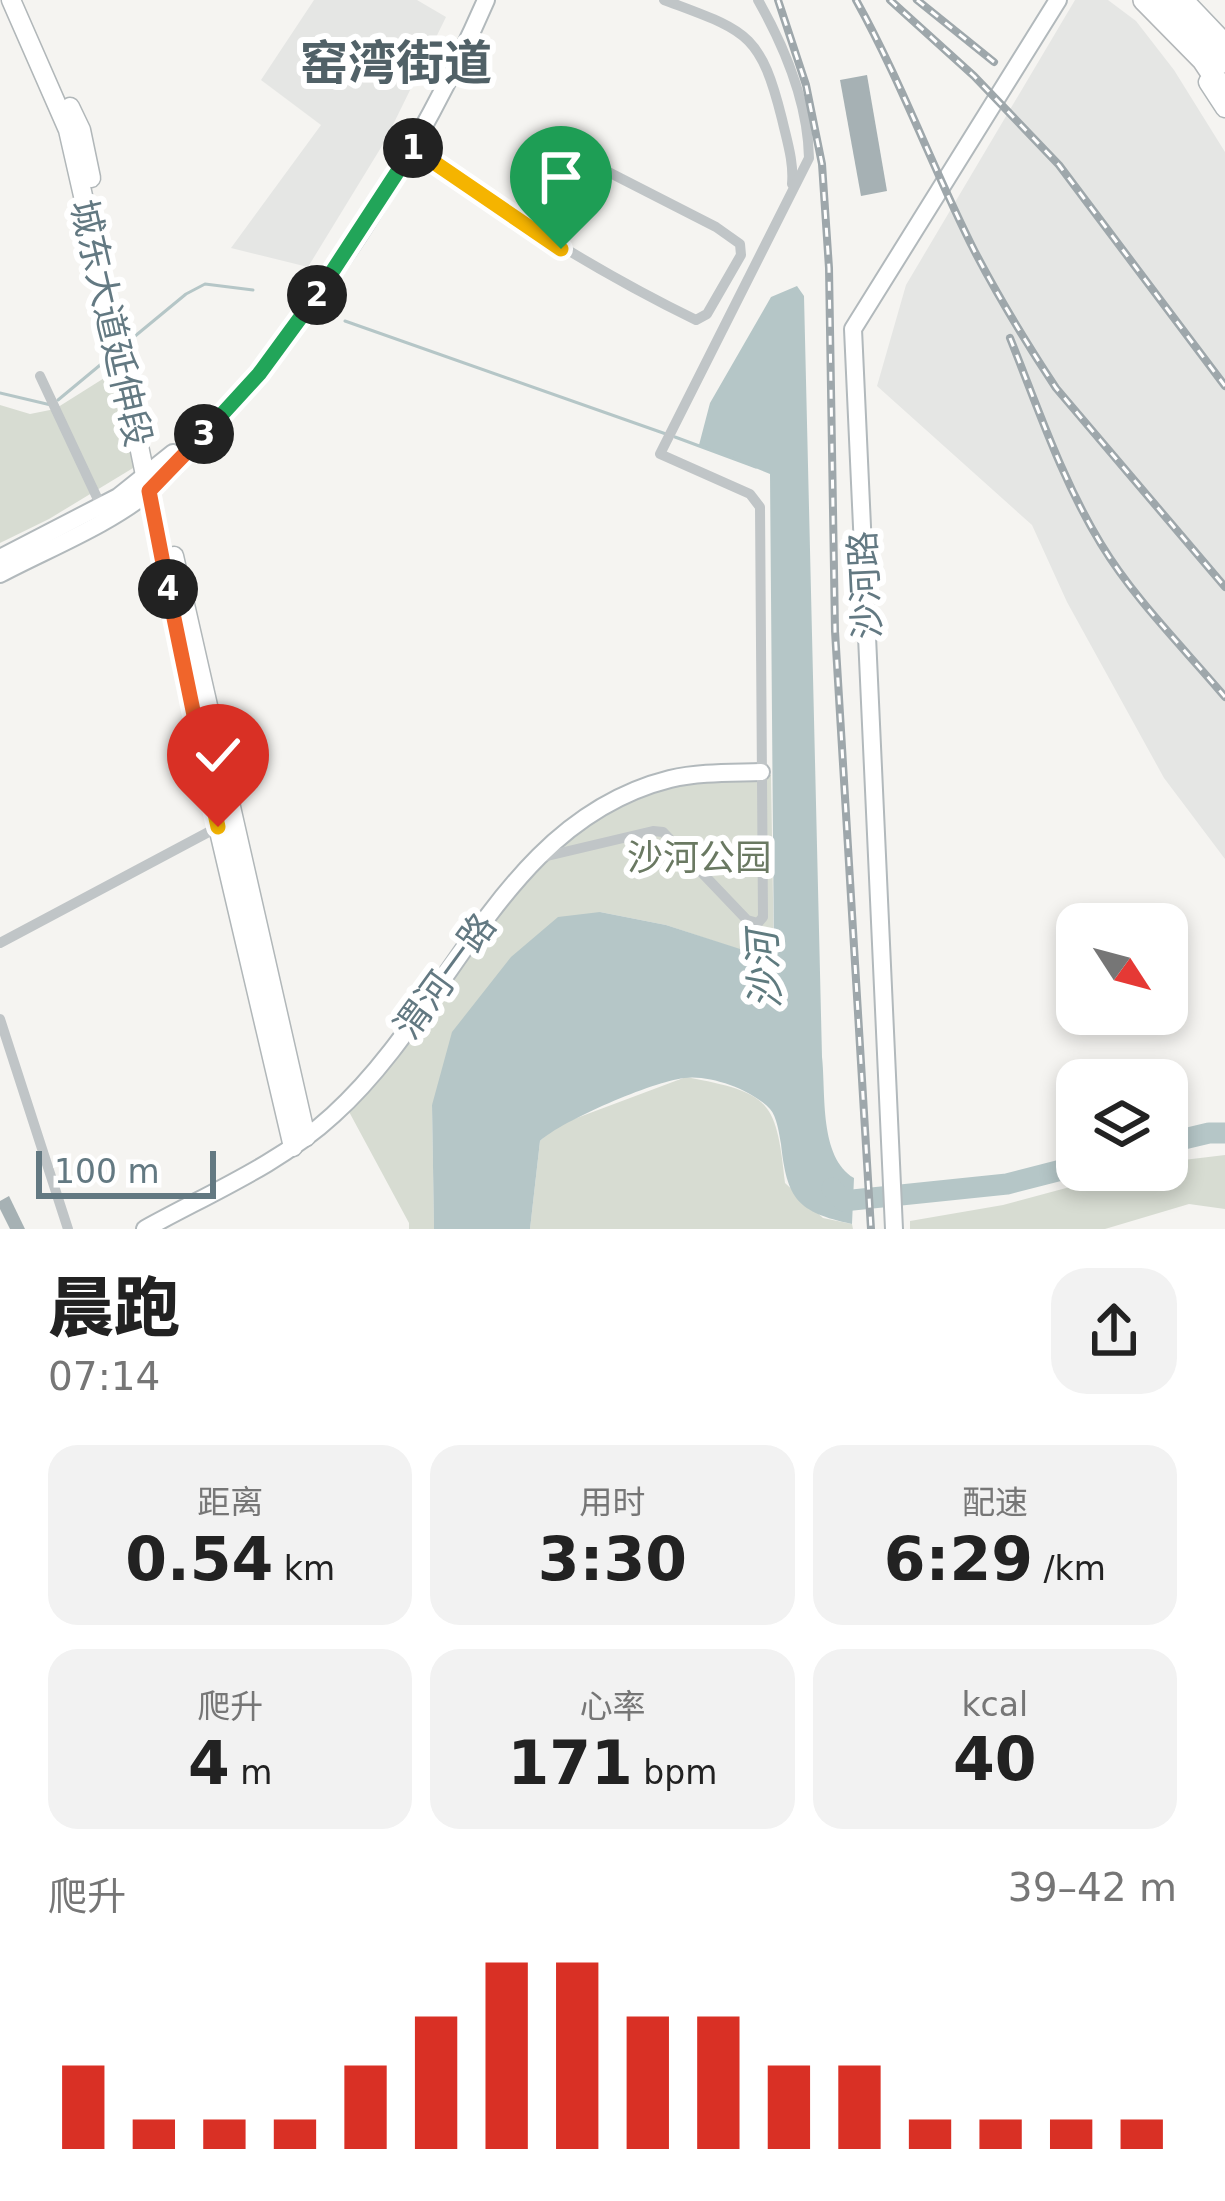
<!DOCTYPE html>
<html lang="zh">
<head>
<meta charset="utf-8">
<style>
	body { margin:0; font-family:"DejaVu Sans","Noto Sans SC",sans-serif; background:#f2f2f2; color:#222; height:100vh; display:flex; flex-direction:column; font-size:45px; white-space:nowrap }
	* { box-sizing:border-box; margin:0 }
	p { font-size:39px; color:#767676 }
	.icon { flex:none; width:66px; height:66px; fill:none; stroke:currentColor; stroke-width:2; stroke-linecap:round; stroke-linejoin:round }
	.map { position:relative; height:1229px; overflow:hidden }
	.panel { display:flex; flex-direction:column; background:#fff; flex:1 }
	.panel>* { flex:none }
	.needle { width:78px; rotate:126deg }
	.tools { position:absolute; left:1056px; top:903px; display:grid; gap:24px }
	.tools a { display:grid; place-items:center; width:132px; height:132px; border-radius:24px; background:#fff; box-shadow:0 6px 18px #0003; font-size:60px }
	.scale { position:absolute; left:36px; bottom:30px; width:180px; box-sizing:border-box; padding-left:12px; border:6px solid #637982; border-top:0; font-size:33px; line-height:42px; white-space:nowrap; color:#637982; -webkit-text-stroke:9px #fff; paint-order:stroke }
	.pin { position:absolute; display:grid; place-items:center; width:102px; height:102px; color:#fff; margin:-123px -51px; border-radius:50% 50% 50% 0; rotate:-45deg; box-shadow:0 0 12px #0007 }
	.pin .icon { rotate:45deg }
	.km { position:absolute; width:60px; height:60px; margin:-30px; border-radius:50%; background:#222; color:#fff; font-size:33px; line-height:60px; text-align:center }
	.round { display:grid; place-items:center; flex:none; width:126px; height:126px; border-radius:36px; background:#f2f2f2 }
	.head { display:flex; align-items:center; justify-content:space-between; height:204px; padding:0 48px }
	h1 { font-size:66px; font-weight:800; line-height:90px }
	.metrics { display:grid; grid-template-columns:repeat(3,1fr); gap:18px; height:204px; padding:12px 48px }
	.metrics div { display:grid; align-content:center; border-radius:30px; background:#f2f2f2; text-align:center }
	.metrics b { font-size:60px; font-weight:800 }
	.metrics small { font-size:33px; font-weight:400 }
	.metrics p { font-size:33px }
	.chart { height:336px; padding:24px 48px }
	.chart p { display:flex; justify-content:space-between }
	.chart svg { width:100%; height:216px; margin-top:12px; stroke:#d93025; stroke-width:6 }
	.map>svg:first-child { display:block }
	.built { fill:#e5e6e4 }
	.green { fill:#d7dcd2 }
	.water { fill:#b5c6c7 }
	.lines { fill:none; stroke-linecap:round; stroke-linejoin:round }
	.stream { stroke:#b5c6c7; stroke-width:3 }
	.river { stroke:#b5c6c7; stroke-width:21 }
	.building { fill:#a6b1b4 }
	.secondary-casing { stroke:#b2b9bc; stroke-width:20 }
	.primary-casing { stroke:#b1b7b9; stroke-width:21 }
	.highway-casing { stroke:#b3b7b9; stroke-width:24 }
	.street { stroke:#c0c5c7; stroke-width:10 }
	.secondary { stroke:#fff; stroke-width:16 }
	.primary { stroke:#fff; stroke-width:18 }
	.highway { stroke:#fff; stroke-width:21 }
	.rail-casing { stroke:#9ea7ab; stroke-width:8 }
	.rail { stroke:#fff; stroke-width:3; stroke-dasharray:9; stroke-linecap:butt }
	.split-1-casing { stroke:#fff; stroke-width:24 }
	.split-2-casing { stroke:#fff; stroke-width:24 }
	.split-3-casing { stroke:#fff; stroke-width:24 }
	.split-4-casing { stroke:#fff; stroke-width:24 }
	.split-5-casing { stroke:#fff; stroke-width:24 }
	.split-6-casing { stroke:#fff; stroke-width:24 }
	.split-1 { stroke:#f5b400; stroke-width:15 }
	.split-2 { stroke:#22a559; stroke-width:15 }
	.split-3 { stroke:#22a559; stroke-width:15 }
	.split-4 { stroke:#f0652b; stroke-width:15 }
	.split-5 { stroke:#f0652b; stroke-width:15 }
	.split-6 { stroke:#f5b400; stroke-width:15 }
	.labels { text-anchor:middle; dominant-baseline:central; stroke-width:12; stroke-linejoin:round; paint-order:stroke }
	.street-label { font-size:36px; fill:#637982; stroke:#fff }
	.park-label { font-size:36px; fill:#6a7962; stroke:#fff }
	.water-label { font-size:39px; font-style:italic; fill:#5f7b7f; stroke:#fff }
	.district-label { font-size:48px; font-weight:bold; fill:#516167; stroke:#fff }
</style>
</head>
<body>
<div class="map">
<svg width="1225" height="1229" viewBox="0 0 1225 1229">
	<rect width="100%" height="100%" fill="#f5f4f1"/>
	<!-- built -->
	<g class="built">
		<path d="M314,0H417L446,17L385,141L308,267L231,248L321,125L261,80Z"/>
		<path d="M1075,0H1108L1136,21L1174,70L1225,152V859L1164,778L1067,602L1032,525L877,386L906,285Z"/>
	</g>
	<!-- green -->
	<g class="green">
		<path d="M117,370L138,465L49,519L0,543V405L30,414L55,409Z"/>
		<path d="M771,775L774,961L666,925L600,912L432,1105L434,1229H409V1223L347,1108C392,1050 437,992 482,935C511,897 539,853 579,826C638,786 703,779 771,775Z"/>
		<path d="M686,1077C770,1093 776,1099 785,1183L823,1218L852,1224L853,1229H530L540,1141L558,1125Z"/>
		<path d="M1225,1155V1209L1189,1204L1105,1229H910V1221L1003,1205L1133,1170H1167V1162Z"/>
	</g>
	<!-- water -->
	<path class="water" d="M797,286L804,296L822,1057C826,1094 819,1157 854,1178L852,1224C797,1212 787,1199 781,1144C779,1133 777,1117 770,1109C753,1090 709,1074 684,1078C652,1082 563,1120 540,1141L530,1229H434L432,1105L452,1032L511,957L558,917L600,912L666,925L774,960L770,474L699,445L710,403L771,297Z"/>
	<g class="lines">
		<!-- stream -->
		<g class="stream">
			<path d="M345,321L666,434"/>
			<path d="M123,346L186,294L205,284L253,290"/>
			<path d="M0,393L51,405"/>
			<path d="M58,400L111,356"/>
			<path d="M675,437L756,467"/>
		</g>
		<!-- river -->
		<g class="river">
			<path d="M1167,1143L1209,1133H1225"/>
			<path d="M832,1188L843,1201L1007,1184L1077,1166"/>
		</g>
	</g>
	<!-- building -->
	<g class="building">
		<path d="M867,75L887,191L861,196L840,80Z"/>
		<path d="M9,1196L25,1229H10L0,1209V1201Z"/>
	</g>
	<g class="lines">
		<!-- secondary casing -->
		<g class="secondary-casing">
			<g id="secondary">
				<path d="M0,558L118,497L173,453"/>
				<path d="M0,574C49,548 109,525 152,489C175,469 194,445 215,423C323,304 422,147 486,0"/>
				<path d="M145,1229C208,1194 280,1164 333,1115C451,1009 502,821 670,779C700,772 731,773 761,772"/>
				<path d="M894,1229L853,329L1058,0"/>
			</g>
		</g>
		<!-- primary casing -->
		<g class="primary-casing">
			<g id="primary">
				<path d="M11,0L68,130L128,393L218,827L293,1147"/>
				<path d="M1184,0L1225,43"/>
				<path d="M1208,82L1225,108"/>
				<path d="M70,107L81,130L91,178"/>
				<path d="M174,556L306,1137"/>
			</g>
		</g>
		<!-- highway casing -->
		<g class="highway-casing">
			<g id="highway">
				<path d="M1144,0L1203,60L1225,93"/>
				<path d="M1167,0L1225,62"/>
			</g>
		</g>
		<!-- street -->
		<g class="street">
			<path d="M664,0C746,31 760,31 782,119C787,141 794,162 792,184"/>
			<path d="M402,140C496,208 591,269 696,320L707,314L741,255L740,244L716,227L579,157L538,235"/>
			<path d="M40,376L101,506"/>
			<path d="M543,857L653,831L663,832L747,920L758,923L763,917L760,507L750,494L660,454L809,158C808,104 784,46 758,0"/>
			<path d="M0,943L218,827"/>
			<path d="M0,1019L68,1229"/>
		</g>
		<!-- secondary -->
		<use href="#secondary" class="secondary"/>
		<!-- primary -->
		<use href="#primary" class="primary"/>
		<!-- highway -->
		<use href="#highway" class="highway"/>
		<!-- rail casing -->
		<g class="rail-casing">
			<g id="rail">
				<path d="M778,0L806,85L822,164L829,268L835,631L871,1229"/>
				<path d="M856,0C901,81 933,169 975,252C999,298 1027,344 1056,388L1225,587"/>
				<path d="M890,0L974,76L1059,165L1225,386"/>
				<path d="M917,0L994,62"/>
				<path d="M1010,338C1038,408 1062,480 1101,544C1135,600 1183,647 1225,697"/>
			</g>
		</g>
		<!-- rail -->
		<use href="#rail" class="rail"/>
	</g>
	<g class="lines">
		<!-- split-1 casing -->
		<g class="split-1-casing">
			<path id="split-1" d="M413,148L561,249"/>
		</g>
		<!-- split-2 casing -->
		<g class="split-2-casing">
			<path id="split-2" d="M317,295L413,148"/>
		</g>
		<!-- split-3 casing -->
		<g class="split-3-casing">
			<path id="split-3" d="M204,434L259,374L317,295"/>
		</g>
		<!-- split-4 casing -->
		<g class="split-4-casing">
			<path id="split-4" d="M168,589L149,491L204,434"/>
		</g>
		<!-- split-5 casing -->
		<g class="split-5-casing">
			<path id="split-5" d="M168,589L204,764"/>
		</g>
		<!-- split-6 casing -->
		<g class="split-6-casing">
			<path id="split-6" d="M204,764L218,827"/>
		</g>
		<!-- split-1 -->
		<use href="#split-1" class="split-1"/>
		<!-- split-2 -->
		<use href="#split-2" class="split-2"/>
		<!-- split-3 -->
		<use href="#split-3" class="split-3"/>
		<!-- split-4 -->
		<use href="#split-4" class="split-4"/>
		<!-- split-5 -->
		<use href="#split-5" class="split-5"/>
		<!-- split-6 -->
		<use href="#split-6" class="split-6"/>
	</g>
	<g class="labels">
		<!-- street labels -->
		<g class="street-label">
			<text transform="translate(111 323) rotate(77)">城东大道延伸段</text>
			<text transform="translate(865 585) rotate(-93)">沙河路</text>
			<text transform="translate(445 976) rotate(-54)">渭河一路</text>
		</g>
		<!-- park labels -->
		<g class="park-label">
			<text x="699" y="857">沙河公园</text>
		</g>
		<!-- water labels -->
		<g class="water-label">
			<text transform="translate(764 970) rotate(-93)">沙河</text>
		</g>
		<!-- district labels -->
		<g class="district-label">
			<text x="396" y="63">窑湾街道</text>
		</g>
	</g>
</svg>
<div class="tools">
<a><svg class="needle" viewBox="-14 -14 28 28"><path d="M0-13l5 13h-10z" fill="#e53935"/><path d="M0 13l5-13h-10z" fill="#767676"/></svg></a>
<a><svg class="icon" aria-label="layers" viewBox="0 0 24 24"><path d="M12 4l9 5-9 5-9-5zM3 14l9 5 9-5"/></svg></a>
</div>
<div class="scale">100 m</div>
<div class="pin" style="left:561px;top:249px;background:#1e9e55"><svg class="icon" aria-label="arrive" viewBox="0 0 24 24"><path d="M6 21V4h12l-3 4 3 4H6"/></svg></div>
<div class="pin" style="left:218px;top:827px;background:#d93025"><svg class="icon" aria-label="check" viewBox="0 0 24 24"><path d="M5 12l5 5 9-10"/></svg></div>
<b class="km" style="left:413px;top:148px">1</b>
<b class="km" style="left:317px;top:295px">2</b>
<b class="km" style="left:204px;top:434px">3</b>
<b class="km" style="left:168px;top:589px">4</b>
</div>
<section class="panel">
<div class="head"><div><h1>晨跑</h1><p>07:14</p></div><a class="round"><svg class="icon" aria-label="share" viewBox="0 0 24 24"><path d="M12 15V3M7 8l5-5 5 5M5 13v7h14v-7"/></svg></a></div>
<div class="metrics">
<div><p>距离</p><b>0.54<small> km</small></b></div>
<div><p>用时</p><b>3:30</b></div>
<div><p>配速</p><b>6:29<small> /km</small></b></div>
</div>
<div class="metrics">
<div><p>爬升</p><b>4<small> m</small></b></div>
<div><p>心率</p><b>171<small> bpm</small></b></div>
<div><p>kcal</p><b>40</b></div>
</div>
<div class="chart"><p><span>爬升</span>39–42 m</p>
<svg viewBox="0 0 160 44" preserveAspectRatio="none"><path d="M5 44V27M15 44V38M25 44V38M35 44V38M45 44V27M55 44V17M65 44V6M75 44V6M85 44V17M95 44V17M105 44V27M115 44V27M125 44V38M135 44V38M145 44V38M155 44V38"/></svg>
</div>
</section>
</body>
</html>
